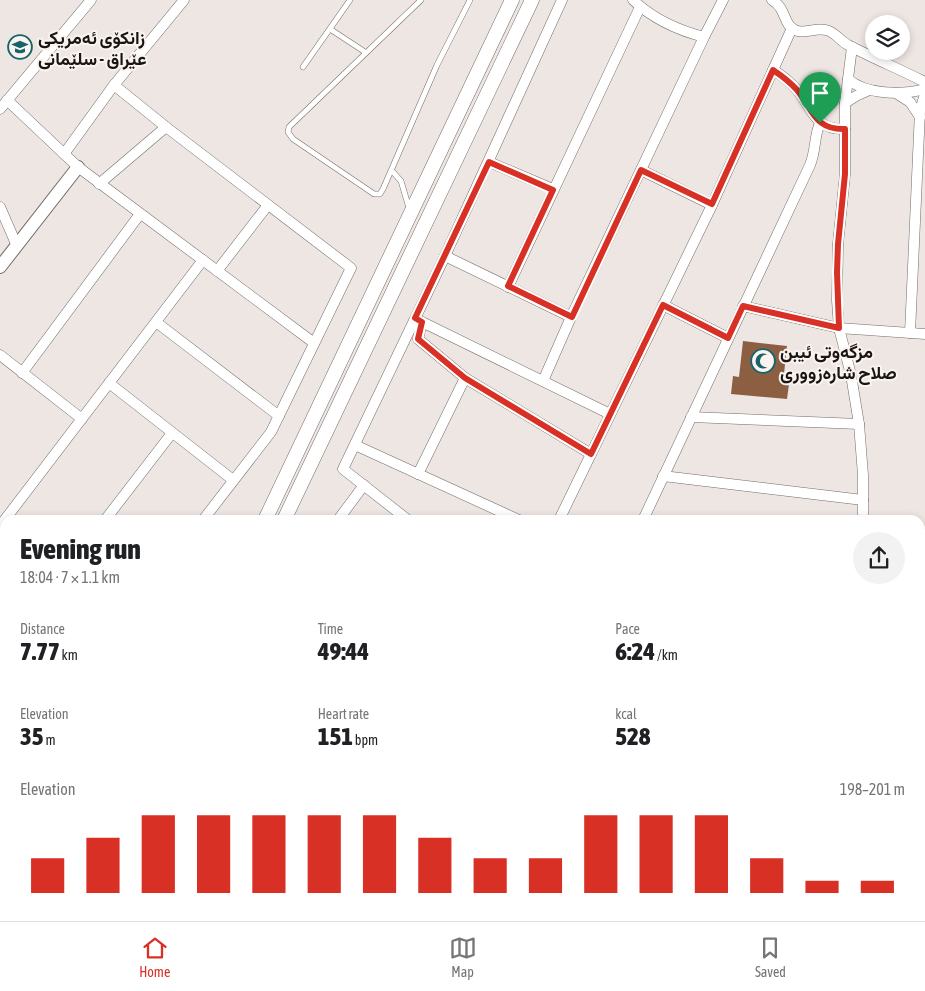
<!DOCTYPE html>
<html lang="en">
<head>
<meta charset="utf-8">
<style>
	body { margin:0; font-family:"Asap Condensed",Vazirmatn,sans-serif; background:#f2f2f2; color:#202124; height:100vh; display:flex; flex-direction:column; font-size:19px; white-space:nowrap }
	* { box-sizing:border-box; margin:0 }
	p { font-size:16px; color:#757577 }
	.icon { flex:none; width:28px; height:28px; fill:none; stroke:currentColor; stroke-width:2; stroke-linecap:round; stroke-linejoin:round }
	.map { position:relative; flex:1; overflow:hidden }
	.sheet { position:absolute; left:0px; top:515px; width:925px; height:406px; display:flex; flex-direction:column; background:#fff; border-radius:15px 15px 0 0; box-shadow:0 2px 8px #0003 }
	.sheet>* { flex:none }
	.controls { position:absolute; left:865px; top:15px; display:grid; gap:10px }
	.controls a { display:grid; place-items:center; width:45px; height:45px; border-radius:50%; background:#fff; box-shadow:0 2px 8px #0003; font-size:25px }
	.pin { position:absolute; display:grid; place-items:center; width:42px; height:42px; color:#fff; margin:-51px -21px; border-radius:50% 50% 50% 0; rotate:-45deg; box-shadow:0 0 5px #0007 }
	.pin .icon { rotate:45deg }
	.round { display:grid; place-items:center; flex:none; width:52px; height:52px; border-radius:26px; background:#f2f2f2 }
	.head { display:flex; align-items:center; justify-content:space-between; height:85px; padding:0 20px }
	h1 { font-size:28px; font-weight:800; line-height:38px }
	.figures { display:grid; grid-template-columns:repeat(3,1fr); gap:8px; height:85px; padding:5px 20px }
	.figures div { display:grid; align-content:center }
	.figures b { font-size:25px; font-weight:800 }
	.figures small { font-size:14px; font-weight:400 }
	.figures p { font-size:14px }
	.chart { height:140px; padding:10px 20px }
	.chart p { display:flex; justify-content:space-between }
	.chart svg { width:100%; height:90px; margin-top:5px; stroke:#d93025; stroke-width:6 }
	.dock { display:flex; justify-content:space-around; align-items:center; height:70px; border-top:1px solid #e0e0e0; background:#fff; font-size:14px; color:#757577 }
	.dock a { display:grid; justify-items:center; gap:2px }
	.dock .selected { color:#d93025 }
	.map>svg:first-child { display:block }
	.building { fill:#8c5f43 }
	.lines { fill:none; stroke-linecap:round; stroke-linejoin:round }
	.service-casing { stroke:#736c68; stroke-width:6 }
	.minor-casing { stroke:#736c68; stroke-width:11 }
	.tertiary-casing { stroke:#736c68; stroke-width:14 }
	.secondary-casing { stroke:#736c68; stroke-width:15 }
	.service { stroke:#fff; stroke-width:5 }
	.minor { stroke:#fff; stroke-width:10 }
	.tertiary { stroke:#fff; stroke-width:12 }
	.secondary { stroke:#fff; stroke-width:14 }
	.route-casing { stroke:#fff; stroke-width:10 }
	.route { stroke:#d93025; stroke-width:6 }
	.labels { text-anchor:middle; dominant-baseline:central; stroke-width:4; stroke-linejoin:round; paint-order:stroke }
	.poi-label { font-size:18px; font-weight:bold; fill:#181513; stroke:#fbf3ef; text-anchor:start }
</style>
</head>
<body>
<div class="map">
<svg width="925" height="921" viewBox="0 0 925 921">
	<rect width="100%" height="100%" fill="#eee6e2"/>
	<!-- building -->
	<g class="building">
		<path d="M743,341L787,346L783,383L789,384L787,399L731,394L733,376L739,377Z"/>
		<path d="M454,916H505L504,921H453Z"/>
	</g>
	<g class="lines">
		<!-- service casing -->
		<g class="service-casing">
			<g id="service">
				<path d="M421,0L289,127L288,132L293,139L374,194H380L383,189L437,65L470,0"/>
				<path d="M330,29L365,52"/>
				<path d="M303,67L350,0"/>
				<path d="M392,171L401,181L409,208"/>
			</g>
		</g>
		<!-- minor casing -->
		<g class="minor-casing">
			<g id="minor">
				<path d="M633,0C653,19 677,30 704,37"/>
				<path d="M772,0C787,9 783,25 795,30C804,35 817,26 829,31C836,34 841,41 848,45C873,58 899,69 925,82"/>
				<path d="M852,47L845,103V174L838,244L837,300L839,328L851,375L859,424L863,475V520"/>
				<path d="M773,70C782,75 790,82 797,90C813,109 814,130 845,129"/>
				<path d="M848,79C866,95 902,95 925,89"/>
				<path d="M114,85L166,127L351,268L271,432L203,520"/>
				<path d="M896,93L910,102L920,117"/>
				<path d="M7,100L78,167L314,343"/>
				<path d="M845,103L856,96L867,91"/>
				<path d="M0,109L91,0"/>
				<path d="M64,154L114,85L184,0"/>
				<path d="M489,162L553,189"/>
				<path d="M641,170L712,205"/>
				<path d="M99,184L166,127"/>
				<path d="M0,207L17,246"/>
				<path d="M445,256L571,317"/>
				<path d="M217,271L268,205"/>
				<path d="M508,287L640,7"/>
				<path d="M663,305L728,338"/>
				<path d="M743,306L839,328L925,334"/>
				<path d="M418,320L610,414"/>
				<path d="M156,322L279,416"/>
				<path d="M422,322L418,339L465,378L591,454"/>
				<path d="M910,333L920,111L925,94"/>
				<path d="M0,355L82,419"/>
				<path d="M22,373L140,214"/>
				<path d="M543,381L571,317L704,37L723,0"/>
				<path d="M109,383L233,480"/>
				<path d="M691,417L859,424"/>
				<path d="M355,445L519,520"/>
				<path d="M418,474L465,378"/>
				<path d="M663,476L863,500"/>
				<path d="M105,520L172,433"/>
				<path d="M338,520L364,485"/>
				<path d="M408,520L343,469L445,256L562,0"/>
				<path d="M559,520L712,205L792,28"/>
				<path d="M643,520L810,165C816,151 814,136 820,123"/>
				<path d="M0,526L203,260"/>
				<path d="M920,571H925"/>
				<path d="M920,651H925"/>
				<path d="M0,655L5,649"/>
				<path d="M0,721L5,717"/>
				<path d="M0,780L5,787"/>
				<path d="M0,832L5,828"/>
				<path d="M920,878H925"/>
				<path d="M223,916L227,921"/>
				<path d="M318,916L321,921"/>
				<path d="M840,916V921"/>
				<path d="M183,921L189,916"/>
				<path d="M543,921L544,916"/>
				<path d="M618,921L619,916"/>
				<path d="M825,921L826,916"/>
			</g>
		</g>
		<!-- tertiary casing -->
		<g class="tertiary-casing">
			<g id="tertiary">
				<path d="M0,267L78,167"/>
				<path d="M0,685H5"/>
				<path d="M0,702H5"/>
				<path d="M920,738H925"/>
				<path d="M920,769L925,770"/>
				<path d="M130,921L132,916"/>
				<path d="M386,921L387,916"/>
			</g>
		</g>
		<!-- secondary casing -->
		<g class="secondary-casing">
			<g id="secondary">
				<path d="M265,520L512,0"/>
				<path d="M284,520L532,0"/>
				<path d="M78,921L80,916"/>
				<path d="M100,921L102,916"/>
			</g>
		</g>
		<!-- service -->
		<use href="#service" class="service"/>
		<!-- minor -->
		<use href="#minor" class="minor"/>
		<!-- tertiary -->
		<use href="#tertiary" class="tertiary"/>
		<!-- secondary -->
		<use href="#secondary" class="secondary"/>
	</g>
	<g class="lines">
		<!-- route casing -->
		<g class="route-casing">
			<path id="route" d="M773,70C782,76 790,82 797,90C813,109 814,130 845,129V174L838,244L837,272L839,328L743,306L728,338L663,305L591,454L465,378L418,339L422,322L415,318L489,162L553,190L508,286L572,317L641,170L712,204Z"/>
		</g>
		<!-- route -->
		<use href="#route" class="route"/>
	</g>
	<!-- icons -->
	<defs>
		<g id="university-ring" transform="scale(1.25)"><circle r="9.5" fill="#fbf3ef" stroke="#15646a" stroke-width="1.5"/><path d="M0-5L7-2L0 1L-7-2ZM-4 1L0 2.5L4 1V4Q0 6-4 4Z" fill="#15646a"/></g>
		<g id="mosque-ring" transform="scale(1.25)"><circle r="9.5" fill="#fbf3ef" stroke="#15646a" stroke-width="1.5"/><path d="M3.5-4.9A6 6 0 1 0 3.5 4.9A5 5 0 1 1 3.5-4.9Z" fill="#15646a"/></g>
	</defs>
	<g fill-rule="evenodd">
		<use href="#university-ring" x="20" y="47"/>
		<use href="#mosque-ring" x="763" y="361"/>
	</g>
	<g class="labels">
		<!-- poi labels -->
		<g class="poi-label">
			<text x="38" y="37">زانکۆی ئەمریکی<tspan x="38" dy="21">عێراق - سلێمانی</tspan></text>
			<text x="780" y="351">مزگەوتی ئیبن<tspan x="780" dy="21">صلاح شارەزووری</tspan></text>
		</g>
	</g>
</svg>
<div class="controls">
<a><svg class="icon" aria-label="layers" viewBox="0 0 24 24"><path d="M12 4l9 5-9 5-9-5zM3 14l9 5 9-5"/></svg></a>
</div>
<div class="pin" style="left:820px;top:123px;background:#1e9e55"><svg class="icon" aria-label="arrive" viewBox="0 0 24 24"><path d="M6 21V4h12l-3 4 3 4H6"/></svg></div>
<section class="sheet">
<div class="head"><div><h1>Evening run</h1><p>18:04 · 7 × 1.1 km</p></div><a class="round"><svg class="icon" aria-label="share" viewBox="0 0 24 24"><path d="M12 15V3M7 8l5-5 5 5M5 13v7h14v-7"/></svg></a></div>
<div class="figures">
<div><p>Distance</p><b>7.77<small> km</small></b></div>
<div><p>Time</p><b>49:44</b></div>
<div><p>Pace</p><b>6:24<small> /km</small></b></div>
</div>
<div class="figures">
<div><p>Elevation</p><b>35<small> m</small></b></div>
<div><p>Heart rate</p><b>151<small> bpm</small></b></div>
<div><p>kcal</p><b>528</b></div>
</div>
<div class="chart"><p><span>Elevation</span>198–201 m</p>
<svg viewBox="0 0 160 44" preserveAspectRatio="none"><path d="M5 44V27M15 44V17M25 44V6M35 44V6M45 44V6M55 44V6M65 44V6M75 44V17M85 44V27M95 44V27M105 44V6M115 44V6M125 44V6M135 44V27M145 44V38M155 44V38"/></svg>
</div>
</section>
</div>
<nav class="dock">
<a class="selected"><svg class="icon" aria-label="home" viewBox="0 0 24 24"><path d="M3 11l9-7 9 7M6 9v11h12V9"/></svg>Home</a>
<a><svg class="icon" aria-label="map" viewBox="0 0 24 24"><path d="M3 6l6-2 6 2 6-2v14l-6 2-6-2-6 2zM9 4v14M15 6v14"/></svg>Map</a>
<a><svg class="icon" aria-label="saved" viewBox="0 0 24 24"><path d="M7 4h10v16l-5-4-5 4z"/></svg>Saved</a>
</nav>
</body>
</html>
